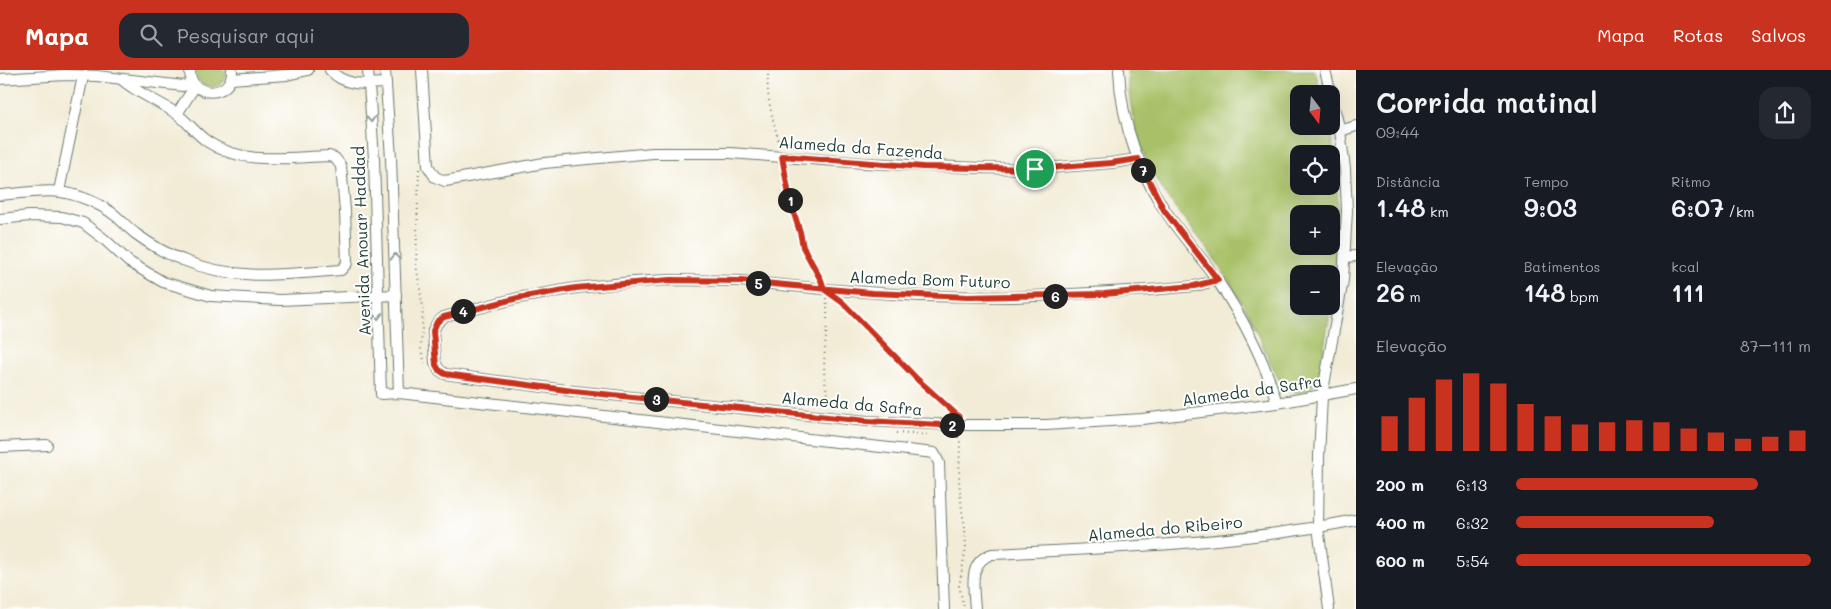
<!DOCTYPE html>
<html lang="pt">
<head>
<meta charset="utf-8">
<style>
	body { margin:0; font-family:Mali,sans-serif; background:#242831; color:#f1f3f6; height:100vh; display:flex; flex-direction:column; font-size:19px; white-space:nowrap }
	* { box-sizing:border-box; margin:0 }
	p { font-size:16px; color:#9ea1a6 }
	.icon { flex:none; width:28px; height:28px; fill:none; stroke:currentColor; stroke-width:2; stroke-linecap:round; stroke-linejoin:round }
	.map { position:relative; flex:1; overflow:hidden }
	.details { display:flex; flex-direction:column; background:#171b24; width:475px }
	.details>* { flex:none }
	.needle { width:32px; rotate:164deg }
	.buttons { position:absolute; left:1290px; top:15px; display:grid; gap:10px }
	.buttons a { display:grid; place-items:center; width:50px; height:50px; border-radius:10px; background:#171b24; box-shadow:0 5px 20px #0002; font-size:25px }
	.pin { position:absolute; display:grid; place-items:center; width:42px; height:42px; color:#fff; margin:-21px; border:2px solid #fff; border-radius:50%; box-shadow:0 1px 5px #0007 }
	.km { position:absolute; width:25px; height:25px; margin:-12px; border-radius:50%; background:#222; color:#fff; font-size:14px; line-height:25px; text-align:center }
	.round { display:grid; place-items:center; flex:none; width:52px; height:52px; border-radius:15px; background:#242831 }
	.headline { display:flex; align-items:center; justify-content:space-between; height:85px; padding:0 20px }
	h1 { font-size:28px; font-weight:600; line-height:38px }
	.metrics { display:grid; grid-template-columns:repeat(3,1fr); gap:8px; height:85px; padding:5px 20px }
	.metrics div { display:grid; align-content:center }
	.metrics b { font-size:25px; font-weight:600 }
	.metrics small { font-size:14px; font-weight:400 }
	.metrics p { font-size:14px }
	.chart { height:140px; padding:10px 20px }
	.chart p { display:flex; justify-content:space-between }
	.chart svg { width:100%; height:90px; margin-top:5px; stroke:#c8321e; stroke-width:6 }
	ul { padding:0 20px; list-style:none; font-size:16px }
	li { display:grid; grid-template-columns:80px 60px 1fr; align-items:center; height:38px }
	li i { height:12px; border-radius:6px; background:#c8321e }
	header { display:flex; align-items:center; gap:30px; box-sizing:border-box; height:70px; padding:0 25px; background:#c8321e; color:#fff }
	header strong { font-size:24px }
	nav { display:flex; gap:28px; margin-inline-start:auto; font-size:18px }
	.search { width:350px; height:45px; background:#242831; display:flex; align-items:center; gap:12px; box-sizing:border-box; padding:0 18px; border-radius:15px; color:#9ea1a6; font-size:19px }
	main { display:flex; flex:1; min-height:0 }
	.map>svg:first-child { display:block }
	.green { fill:#a8c167; stroke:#647f4e; fill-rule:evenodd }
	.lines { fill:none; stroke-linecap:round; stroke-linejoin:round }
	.street-casing { stroke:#697a6c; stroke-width:12 }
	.path { stroke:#697a6c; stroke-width:2; stroke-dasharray:1 4; stroke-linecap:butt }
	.street { stroke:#fff; stroke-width:10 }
	.oneway { stroke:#8f9e9a }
	.route-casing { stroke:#fff; stroke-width:10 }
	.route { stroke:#c8321e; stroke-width:6 }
	.labels { text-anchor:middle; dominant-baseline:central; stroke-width:4; stroke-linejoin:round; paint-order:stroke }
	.street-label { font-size:16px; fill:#1f3d34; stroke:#fff }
</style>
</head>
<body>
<header>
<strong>Mapa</strong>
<div class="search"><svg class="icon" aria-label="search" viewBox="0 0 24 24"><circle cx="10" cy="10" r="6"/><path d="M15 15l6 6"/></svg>Pesquisar aqui</div>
<nav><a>Mapa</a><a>Rotas</a><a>Salvos</a></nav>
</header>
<main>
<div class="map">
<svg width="1356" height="539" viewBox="0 0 1356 539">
	<rect width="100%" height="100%" fill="#fff"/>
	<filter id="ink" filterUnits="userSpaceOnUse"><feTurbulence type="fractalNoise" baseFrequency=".02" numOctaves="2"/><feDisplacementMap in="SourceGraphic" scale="10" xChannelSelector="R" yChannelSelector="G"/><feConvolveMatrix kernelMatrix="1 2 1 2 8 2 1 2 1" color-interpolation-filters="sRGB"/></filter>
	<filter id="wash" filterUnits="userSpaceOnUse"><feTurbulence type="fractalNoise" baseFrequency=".0096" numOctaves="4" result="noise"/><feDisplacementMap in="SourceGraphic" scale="20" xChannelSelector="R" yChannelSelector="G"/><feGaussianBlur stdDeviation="1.12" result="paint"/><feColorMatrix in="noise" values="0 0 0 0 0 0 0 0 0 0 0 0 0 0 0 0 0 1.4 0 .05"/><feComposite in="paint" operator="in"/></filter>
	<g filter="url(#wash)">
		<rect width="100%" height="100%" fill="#f2ebd5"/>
		<!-- green -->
		<g class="green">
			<path d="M196,0H227C227,9 222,15 213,17C202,16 196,12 196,0Z"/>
			<path d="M1127,0H1315L1321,24H1299V56H1329C1347,144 1335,219 1319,305C1315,319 1299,328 1286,319C1278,314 1254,255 1247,241C1234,219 1221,197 1206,177C1186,150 1163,126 1149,96C1135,66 1129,33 1127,0ZM1299,84H1331V116H1299ZM1299,144H1331V176H1299ZM1299,204H1331V236H1299Z"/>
		</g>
	</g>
	<g filter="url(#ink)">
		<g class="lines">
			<!-- street casing -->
			<g class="street-casing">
				<g id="street">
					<path d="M190,0C189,29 233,29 232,0"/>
					<path d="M330,0C345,17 366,14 386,13"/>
					<path d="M368,0L374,89L381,324L399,323L934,383L939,393L944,539"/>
					<path d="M385,0L391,88L399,323"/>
					<path d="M422,0L428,96L435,107L445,111L544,93L653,83H730L864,93L979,98L1035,99L1111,93L1138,89"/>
					<path d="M1119,0C1121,55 1141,108 1173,152C1187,172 1204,190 1217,210C1243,248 1264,289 1277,333"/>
					<path d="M1325,0L1340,61L1345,99L1347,141L1343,210L1322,326L1319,387L1318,457L1329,539"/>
					<path d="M0,9L65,5L97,6L175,15L183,16L193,13"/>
					<path d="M231,9L287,5L308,0"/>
					<path d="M177,44L195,16"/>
					<path d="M1340,61L1356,56"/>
					<path d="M59,121L83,6"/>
					<path d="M0,125C17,124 45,119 61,122C80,125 101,134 116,146C123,152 129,159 136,164C151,175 166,184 183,190C237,212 285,204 341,200L347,193L345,141L341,96L335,88L329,86C288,87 244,96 208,72C196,64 188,52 177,44C159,31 138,24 121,9"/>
					<path d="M0,149L29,146L62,147L83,153L104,169L129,192L163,212L211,226L280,230L396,225"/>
					<path d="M1346,187L1356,186"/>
					<path d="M1218,210L1195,216L1149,220L1014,227L920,226L824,219L741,211L669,210L634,212L576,218L518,228L444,247L437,253L433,261L435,292L439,300L445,304L573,321L867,351L954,355H1046L1142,349L1277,333L1356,319"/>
					<path d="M0,377L47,375"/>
					<path d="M975,539C974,519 967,492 992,484C1113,478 1236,474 1356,450"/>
				</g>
			</g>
			<!-- path -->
			<g class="path">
				<path d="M769,0C764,22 774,54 780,76"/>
				<path d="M784,98L790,131L800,162L803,177L821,209"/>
				<path d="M419,99L416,194L423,238L421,279L425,293"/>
				<path d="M826,228C831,259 818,295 828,324C830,329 833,333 836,337"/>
				<path d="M840,231L918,310L957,345"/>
				<path d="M896,363L927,365"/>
				<path d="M958,367L960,371L959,410L962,441L965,457L966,478L959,516L964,537"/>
			</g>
			<!-- street -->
			<use href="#street" class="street"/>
		</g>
		<!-- one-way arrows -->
		<defs><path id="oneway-chevron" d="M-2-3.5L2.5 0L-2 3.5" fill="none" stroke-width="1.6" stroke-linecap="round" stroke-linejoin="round" transform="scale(1.25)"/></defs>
		<g class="oneway">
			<use href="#oneway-chevron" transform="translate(371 49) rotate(86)"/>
			<use href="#oneway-chevron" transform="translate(395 187) rotate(-91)"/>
			<use href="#oneway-chevron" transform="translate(378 246) rotate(88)"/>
		</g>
	</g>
	<g class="lines" filter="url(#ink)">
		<!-- route casing -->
		<g class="route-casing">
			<path id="route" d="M1035,99L923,97L782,86L790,131L800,162L803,177L821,210L824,219L842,232L918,310L959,347V356L867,351L573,321L445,304L439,300L436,295L433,261L437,252L444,247L518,228L576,218L670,210L741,211L872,223L968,227L1104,224L1194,216L1218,210L1164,140L1138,89L1111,93L1035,99"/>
		</g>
		<!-- route -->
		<use href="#route" class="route"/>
	</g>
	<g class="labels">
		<!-- street labels -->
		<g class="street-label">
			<text transform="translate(861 77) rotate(4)">Alameda da Fazenda</text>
			<text transform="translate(361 171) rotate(-92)">Avenida Anouar Haddad</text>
			<text transform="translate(930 209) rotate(2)">Alameda Bom Futuro</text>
			<text transform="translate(1252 320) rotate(-8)">Alameda da Safra</text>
			<text transform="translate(852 333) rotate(5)">Alameda da Safra</text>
			<text transform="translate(1165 458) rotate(-5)">Alameda do Ribeiro</text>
		</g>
	</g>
</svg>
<div class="buttons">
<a><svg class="needle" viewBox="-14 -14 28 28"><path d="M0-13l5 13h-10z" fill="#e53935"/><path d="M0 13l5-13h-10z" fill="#9ea1a6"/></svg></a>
<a><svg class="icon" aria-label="locate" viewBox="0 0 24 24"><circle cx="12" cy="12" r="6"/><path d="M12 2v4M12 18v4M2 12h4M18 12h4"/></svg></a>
<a>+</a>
<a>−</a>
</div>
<div class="pin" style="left:1035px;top:99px;background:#1e9e55"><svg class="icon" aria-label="arrive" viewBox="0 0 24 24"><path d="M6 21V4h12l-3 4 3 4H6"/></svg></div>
<b class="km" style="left:790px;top:130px">1</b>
<b class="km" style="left:952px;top:355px">2</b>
<b class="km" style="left:656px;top:329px">3</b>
<b class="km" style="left:463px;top:241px">4</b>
<b class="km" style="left:758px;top:213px">5</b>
<b class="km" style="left:1055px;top:226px">6</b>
<b class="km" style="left:1143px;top:100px">7</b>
</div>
<section class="details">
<div class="headline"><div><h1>Corrida matinal</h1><p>09:44</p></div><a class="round"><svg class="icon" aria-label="share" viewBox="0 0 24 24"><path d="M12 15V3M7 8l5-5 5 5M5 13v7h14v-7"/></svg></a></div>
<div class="metrics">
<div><p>Distância</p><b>1.48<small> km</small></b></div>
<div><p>Tempo</p><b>9:03</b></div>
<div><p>Ritmo</p><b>6:07<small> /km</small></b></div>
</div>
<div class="metrics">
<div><p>Elevação</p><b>26<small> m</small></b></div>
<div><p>Batimentos</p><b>148<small> bpm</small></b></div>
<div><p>kcal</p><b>111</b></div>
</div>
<div class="chart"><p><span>Elevação</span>87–111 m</p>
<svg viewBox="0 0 160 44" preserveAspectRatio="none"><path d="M5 44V27M15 44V18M25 44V9M35 44V6M45 44V11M55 44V21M65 44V27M75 44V31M85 44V30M95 44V29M105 44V30M115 44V33M125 44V35M135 44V38M145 44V37M155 44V34"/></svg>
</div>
<ul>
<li><b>200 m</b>6:13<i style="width:82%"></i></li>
<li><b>400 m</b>6:32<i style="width:67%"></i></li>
<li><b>600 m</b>5:54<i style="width:100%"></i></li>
</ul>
</section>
</main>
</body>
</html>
